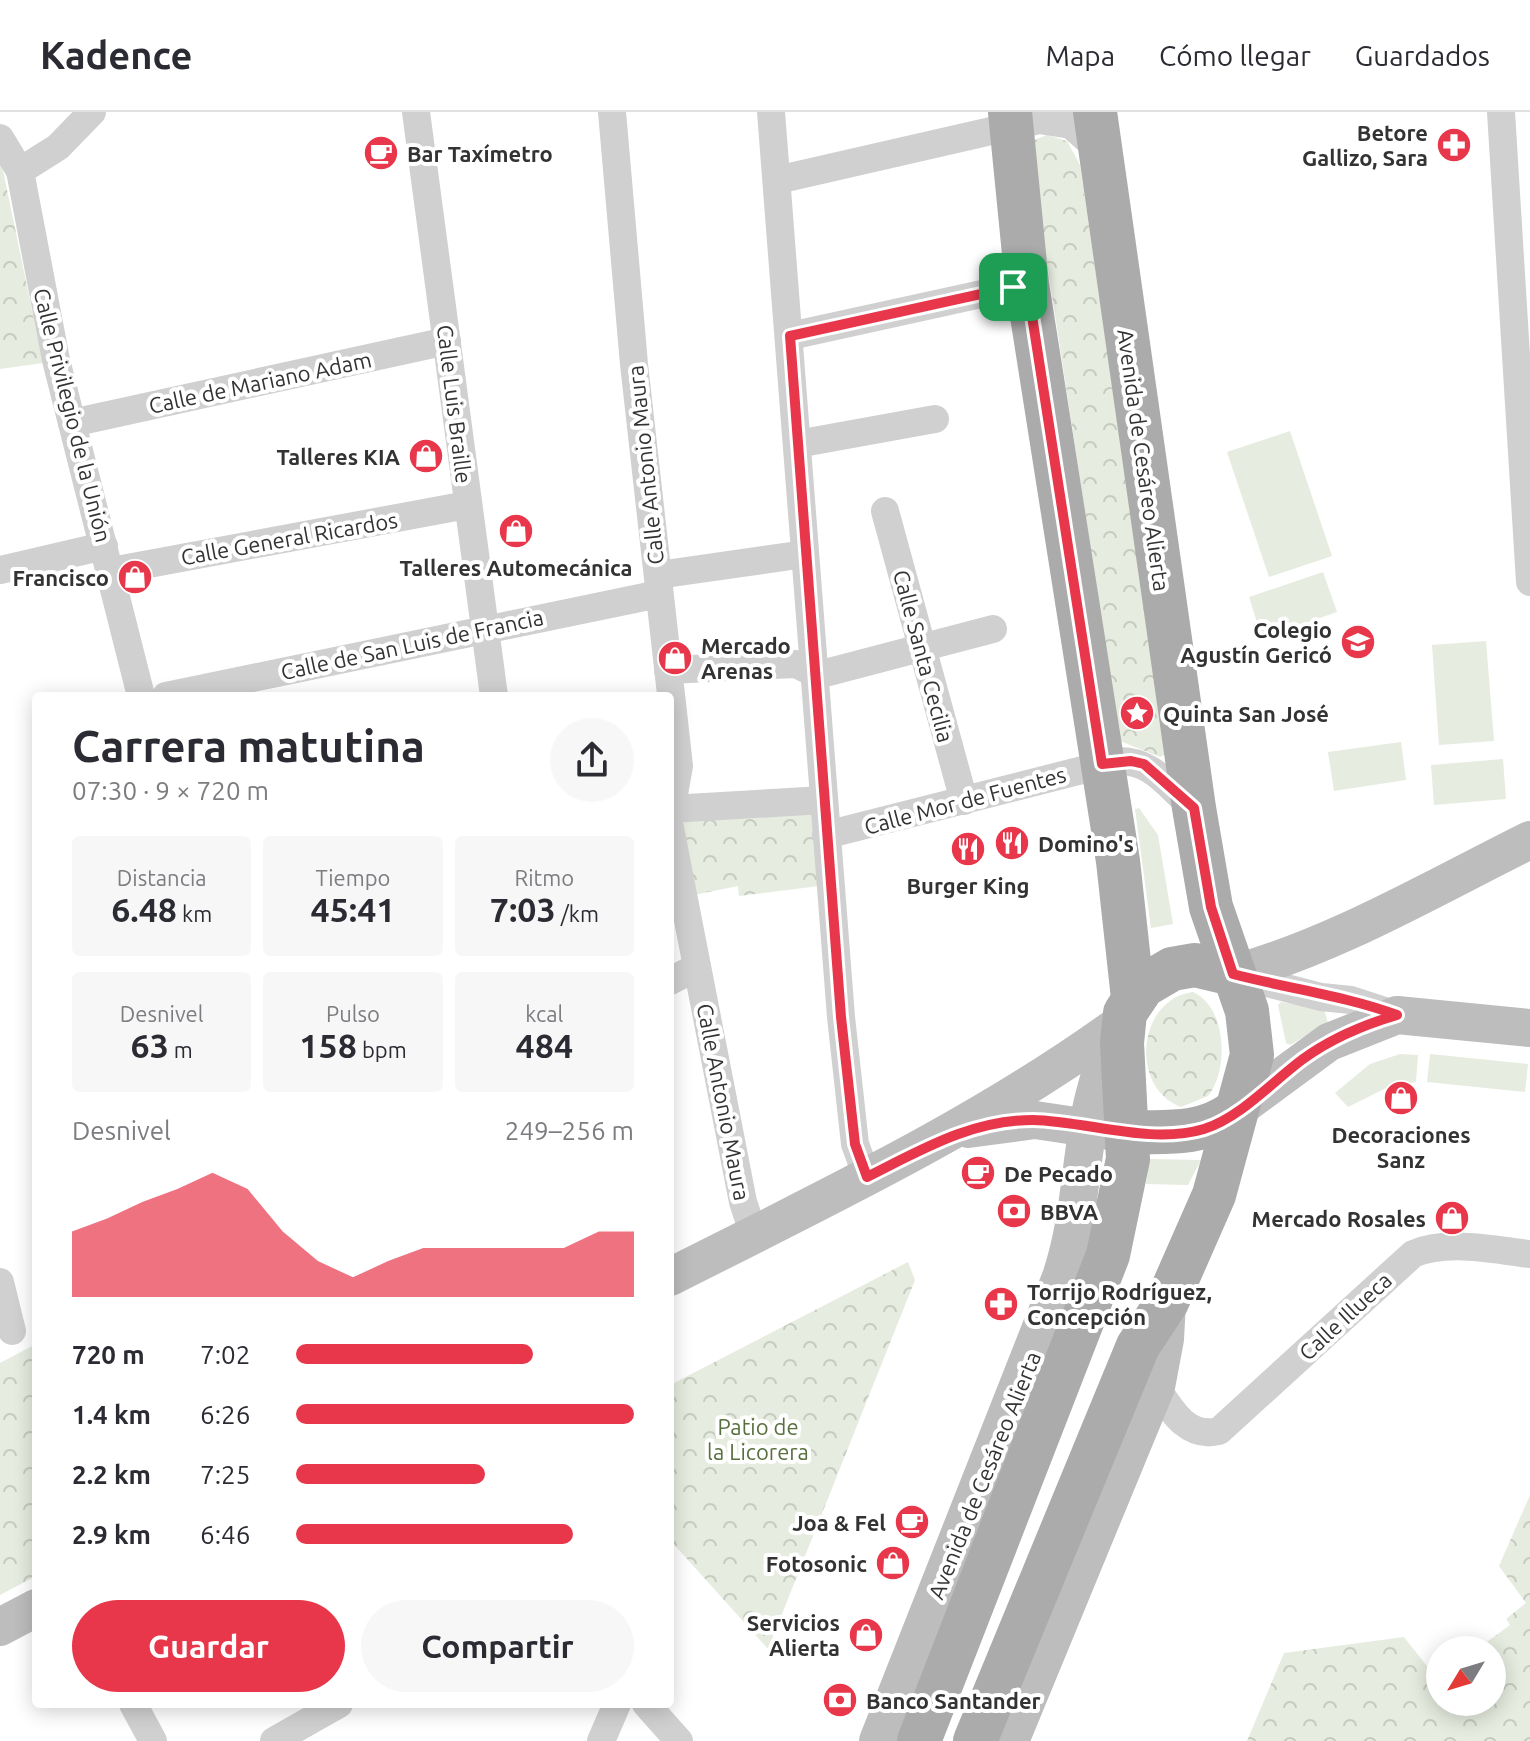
<!DOCTYPE html>
<html lang="es">
<head>
<meta charset="utf-8">
<style>
	body { margin:0; font-family:Ubuntu,sans-serif; background:#f7f7f7; color:#2b2b33; height:100vh; display:flex; flex-direction:column; font-size:30px; white-space:nowrap }
	* { box-sizing:border-box; margin:0 }
	p { font-size:26px; color:#7c7c81 }
	.icon { flex:none; width:44px; height:44px; fill:none; stroke:currentColor; stroke-width:2; stroke-linecap:round; stroke-linejoin:round }
	.map { position:relative; flex:1; overflow:hidden }
	.details { position:absolute; left:32px; top:580px; width:642px; height:1016px; display:flex; flex-direction:column; background:#fff; border-radius:8px; box-shadow:0 4px 20px #0003 }
	.details>* { flex:none }
	.needle { width:52px; rotate:232deg }
	.controls { position:absolute; left:1426px; top:1524px; display:grid; gap:16px }
	.controls a { display:grid; place-items:center; width:80px; height:80px; border-radius:50%; background:#fff; box-shadow:0 4px 20px #0003; font-size:40px }
	.pin { position:absolute; display:grid; place-items:center; width:68px; height:68px; color:#fff; margin:-34px; border-radius:16px; box-shadow:0 4px 12px #0006 }
	.round { display:grid; place-items:center; flex:none; width:84px; height:84px; border-radius:42px; background:#f7f7f7 }
	.head { display:flex; align-items:center; justify-content:space-between; height:136px; padding:0 40px }
	h1 { font-size:44px; font-weight:700; line-height:60px }
	.stats { display:grid; grid-template-columns:repeat(3,1fr); gap:12px; height:136px; padding:8px 40px }
	.stats div { display:grid; align-content:center; border-radius:8px; background:#f7f7f7; text-align:center }
	.stats b { font-size:34px; font-weight:700 }
	.stats small { font-size:22px; font-weight:400 }
	.stats p { font-size:22px }
	.chart { height:224px; padding:16px 40px }
	.chart p { display:flex; justify-content:space-between }
	.chart svg { width:100%; height:144px; margin-top:8px; fill:#e8374b; opacity:.7 }
	.action { display:flex; gap:16px; margin-top:auto; padding:16px 40px }
	.action a { flex:1; height:92px; border-radius:48px; background:#e8374b; color:#fff; font-size:32px; font-weight:700; line-height:92px; text-align:center }
	.action a+a { background:#f7f7f7; color:#2b2b33 }
	ul { padding:0 40px; list-style:none; font-size:26px }
	li { display:grid; grid-template-columns:128px 96px 1fr; align-items:center; height:60px }
	li i { height:20px; border-radius:10px; background:#e8374b }
	header { display:flex; align-items:center; gap:48px; box-sizing:border-box; height:112px; padding:0 40px; background:#fff; border-bottom:2px solid #e1e1e2 }
	header strong { font-size:38px }
	nav { display:flex; gap:44px; margin-inline-start:auto; font-size:28px }
	.map>svg:first-child { display:block }
	.green { fill:#e6ecdf }
	.forest { fill:url(#forest-crowns) }
	.lines { fill:none; stroke-linecap:round; stroke-linejoin:round }
	.minor { stroke:#d0d0d0; stroke-width:28 }
	.secondary { stroke:#bdbdbd; stroke-width:38 }
	.primary { stroke:#ababab; stroke-width:44 }
	.route-casing { stroke:#fff; stroke-width:16 }
	.route { stroke:#e8374b; stroke-width:10 }
	.labels { text-anchor:middle; dominant-baseline:central; stroke-width:8; stroke-linejoin:round; paint-order:stroke }
	.poi-label { font-size:22px; font-weight:bold; fill:#333; stroke:#fff; text-anchor:end }
	.street-label { font-size:22px; fill:#333; stroke:#fff }
	.park-label { font-size:22px; fill:#58703e; stroke:#fff }
</style>
</head>
<body>
<header>
<strong>Kadence</strong>
<nav><a>Mapa</a><a>Cómo llegar</a><a>Guardados</a></nav>
</header>
<div class="map">
<svg width="1530" height="1629" viewBox="0 0 1530 1629">
	<defs>
		<pattern id="forest-crowns" width="20" height="18" patternUnits="userSpaceOnUse" patternTransform="scale(2)"><rect width="20" height="18" fill="#e6ecdf"/><path d="M2 6a3 3 0 1 1 6 0M12 15a3 3 0 1 1 6 0" fill="none" stroke="#c6cbc0"/></pattern>
	</defs>
	<rect width="100%" height="100%" fill="#fff"/>
	<!-- green -->
	<g class="green">
		<path d="M1290,319L1332,444L1269,465L1227,340Z"/>
		<path d="M1323,460L1337,500L1262,526L1249,485Z"/>
		<path d="M1486,529L1494,629L1439,633L1432,533Z"/>
		<path d="M1401,630L1406,668L1334,679L1328,640Z"/>
		<path d="M1503,647L1506,687L1434,693L1431,653Z"/>
		<path d="M1139,696L1158,723L1173,812L1151,816L1135,697Z"/>
		<path d="M1281,890L1324,897L1328,911L1290,933L1286,931L1278,893Z"/>
		<path d="M1400,942L1418,943L1416,970L1388,975L1348,995L1335,981L1370,952Z"/>
		<path d="M1430,942L1528,952L1525,980L1427,970Z"/>
		<path d="M1149,1047L1201,1048L1188,1073L1146,1072Z"/>
	</g>
	<!-- forest -->
	<g class="forest">
		<path d="M1047,23L1067,29L1080,53L1163,621L1165,643L1160,645L1120,629L1034,65L1032,29Z"/>
		<path d="M0,44L43,251L0,257Z"/>
		<path d="M816,697L827,773L739,784L738,774L689,784L680,704Z"/>
		<path d="M1193,880C1227,895 1229,958 1208,984L1181,995C1129,976 1137,887 1193,880Z"/>
		<path d="M908,1150L915,1168L768,1537L670,1428V1273Z"/>
		<path d="M36,1232V1464L0,1483V1251Z"/>
		<path d="M1530,1383V1629H1247L1284,1541L1404,1525L1430,1558L1440,1551V1590H1492V1538H1476L1510,1513L1506,1507L1526,1491L1499,1454Z"/>
	</g>
	<g class="lines">
		<!-- minor -->
		<g class="minor">
			<path d="M416,0L494,584"/>
			<path d="M612,0L634,252L679,654L670,704"/>
			<path d="M771,0L841,905L855,1032L867,1065"/>
			<path d="M1501,0L1530,470"/>
			<path d="M0,26L20,59L56,248L141,584"/>
			<path d="M20,59L58,35L92,0"/>
			<path d="M777,68L1039,8L1071,13L1098,37"/>
			<path d="M790,224L1027,172"/>
			<path d="M72,311L447,229"/>
			<path d="M797,332L935,307"/>
			<path d="M885,399L964,689"/>
			<path d="M0,458L104,434"/>
			<path d="M111,459L467,393"/>
			<path d="M658,463L805,442"/>
			<path d="M668,558L796,552L816,562L829,560L993,517"/>
			<path d="M166,584L659,482"/>
			<path d="M670,697L824,688"/>
			<path d="M670,716L743,1090L754,1123"/>
			<path d="M826,723L1118,649C1153,648 1169,676 1194,696"/>
			<path d="M1233,862L1321,885L1351,888L1397,903"/>
			<path d="M670,869L697,855"/>
			<path d="M0,1170L12,1219"/>
			<path d="M1156,1275C1171,1298 1187,1327 1219,1319L1413,1142C1448,1127 1493,1138 1530,1142"/>
			<path d="M133,1592L153,1629"/>
			<path d="M646,1592L679,1629"/>
			<path d="M274,1629L339,1592"/>
			<path d="M601,1629L617,1592"/>
		</g>
		<!-- secondary -->
		<g class="secondary">
			<path d="M1233,862C1337,833 1433,776 1530,728"/>
			<path d="M1234,1000L1329,930L1397,903L1530,916"/>
			<path d="M968,1017L1035,1008L1109,1019"/>
			<path d="M670,1165C824,1087 981,1013 1121,911"/>
			<path d="M0,1515L36,1496"/>
			<path d="M878,1629L1061,1165C1090,1078 1074,998 1122,912"/>
			<path d="M1010,1629L1156,1275L1165,1227L1167,1190"/>
		</g>
		<!-- primary -->
		<g class="primary">
			<path d="M1010,0L1027,172L1118,749L1133,886"/>
			<path d="M1128,1020C1168,1020 1201,1024 1234,1000"/>
			<path d="M919,1629L1108,1143L1128,1047L1122,931L1125,901L1143,874L1172,857L1195,853L1233,862"/>
			<path d="M975,1629L1138,1234L1167,1190L1214,1083L1252,943L1247,899L1211,795L1194,696L1095,0"/>
		</g>
	</g>
	<g class="lines">
		<!-- route casing -->
		<g class="route-casing">
			<path id="route" d="M1027,172L1102,652L1131,649L1144,652L1194,696L1211,795L1233,862C1286,876 1346,884 1397,903C1363,913 1332,926 1303,947C1273,969 1240,1006 1204,1017C1150,1033 1087,1009 1033,1008C971,1008 921,1038 867,1065L855,1032L841,905L790,224Z"/>
		</g>
		<!-- route -->
		<use href="#route" class="route"/>
	</g>
	<!-- icons -->
	<defs>
		<g id="pharmacy-disc" transform="scale(1.8)"><circle r="9.5" fill="#e8374b" stroke="#fff"/><path d="M-2-6h4v4h4v4h-4v4h-4v-4h-4v-4h4Z" fill="#fff"/></g>
		<g id="cafe-disc" transform="scale(1.8)"><circle r="9.5" fill="#e8374b" stroke="#fff"/><path d="M-5.5-4.5H6V0H3Q3 3.5 0 3.5H-2.5Q-5.5 3.5-5.5 0ZM3-3.2v2h1.7v-2ZM-6 4.5H4V6H-6Z" fill="#fff"/></g>
		<g id="shop-disc" transform="scale(1.8)"><circle r="9.5" fill="#e8374b" stroke="#fff"/><path d="M-5-2.5h2.3a2.7 3.5 0 0 1 5.4 0H5L5.5 6h-11ZM-1.5-2.5h3a1.5 2.3 0 0 0-3 0Z" fill="#fff"/></g>
		<g id="school-disc" transform="scale(1.8)"><circle r="9.5" fill="#e8374b" stroke="#fff"/><path d="M0-5L7-2L0 1L-7-2ZM-4 1L0 2.5L4 1V4Q0 6-4 4Z" fill="#fff"/></g>
		<g id="sight-disc" transform="scale(1.8)"><circle r="9.5" fill="#e8374b" stroke="#fff"/><path d="M0-6L1.8-2.2L6-1.7L2.9 1.2L3.7 5.4L0 3.3L-3.7 5.4L-2.9 1.2L-6-1.7L-1.8-2.2Z" fill="#fff"/></g>
		<g id="restaurant-disc" transform="scale(1.8)"><circle r="9.5" fill="#e8374b" stroke="#fff"/><path d="M-5-6h1v4h1v-4h1v4h1v-4h1v5L-1.5 .5V6h-2V.5L-5-1ZM5-6V6H3V1.5H1.5Q1.5-4 5-6Z" fill="#fff"/></g>
		<g id="bank-disc" transform="scale(1.8)"><circle r="9.5" fill="#e8374b" stroke="#fff"/><path d="M-6-4H6V4H-6ZM0-2.3a2.3 2.3 0 1 0 0 4.6a2.3 2.3 0 1 0 0-4.6Z" fill="#fff"/></g>
	</defs>
	<g fill-rule="evenodd">
		<use href="#pharmacy-disc" x="1454" y="33"/>
		<use href="#cafe-disc" x="381" y="41"/>
		<use href="#shop-disc" x="426" y="344"/>
		<use href="#shop-disc" x="516" y="419"/>
		<use href="#shop-disc" x="135" y="465"/>
		<use href="#school-disc" x="1358" y="530"/>
		<use href="#shop-disc" x="675" y="546"/>
		<use href="#sight-disc" x="1137" y="601"/>
		<use href="#restaurant-disc" x="1012" y="731"/>
		<use href="#restaurant-disc" x="968" y="737"/>
		<use href="#shop-disc" x="1401" y="986"/>
		<use href="#cafe-disc" x="978" y="1061"/>
		<use href="#bank-disc" x="1014" y="1099"/>
		<use href="#shop-disc" x="1452" y="1106"/>
		<use href="#pharmacy-disc" x="1001" y="1192"/>
		<use href="#cafe-disc" x="912" y="1410"/>
		<use href="#shop-disc" x="893" y="1451"/>
		<use href="#shop-disc" x="866" y="1523"/>
		<use href="#bank-disc" x="840" y="1588"/>
	</g>
	<g class="labels">
		<!-- poi labels -->
		<g class="poi-label">
			<text x="1428" y="20">Betore<tspan x="1428" dy="25">Gallizo, Sara</tspan></text>
			<text x="407" y="41" text-anchor="start">Bar Taxímetro</text>
			<text x="400" y="344">Talleres KIA</text>
			<text x="516" y="455" text-anchor="middle">Talleres Automecánica</text>
			<text x="109" y="465">Francisco</text>
			<text x="1332" y="517">Colegio<tspan x="1332" dy="25">Agustín Gericó</tspan></text>
			<text x="701" y="533" text-anchor="start">Mercado<tspan x="701" dy="25">Arenas</tspan></text>
			<text x="1163" y="601" text-anchor="start">Quinta San José</text>
			<text x="1038" y="731" text-anchor="start">Domino's</text>
			<text x="968" y="773" text-anchor="middle">Burger King</text>
			<text x="1401" y="1022" text-anchor="middle">Decoraciones<tspan x="1401" dy="25">Sanz</tspan></text>
			<text x="1004" y="1061" text-anchor="start">De Pecado</text>
			<text x="1040" y="1099" text-anchor="start">BBVA</text>
			<text x="1426" y="1106">Mercado Rosales</text>
			<text x="1027" y="1179" text-anchor="start">Torrijo Rodríguez,<tspan x="1027" dy="25">Concepción</tspan></text>
			<text x="886" y="1410">Joa &amp; Fel</text>
			<text x="867" y="1451">Fotosonic</text>
			<text x="840" y="1510">Servicios<tspan x="840" dy="25">Alierta</tspan></text>
			<text x="866" y="1588" text-anchor="start">Banco Santander</text>
		</g>
		<!-- street labels -->
		<g class="street-label">
			<text transform="translate(260 270) rotate(-12)">Calle de Mariano Adam</text>
			<text transform="translate(455 292) rotate(83)">Calle Luis Braille</text>
			<text transform="translate(73 303) rotate(76)">Calle Privilegio de la Unión</text>
			<text transform="translate(1144 348) rotate(82)">Avenida de Cesáreo Alierta</text>
			<text transform="translate(645 353) rotate(-96)">Calle Antonio Maura</text>
			<text transform="translate(289 426) rotate(-10)">Calle General Ricardos</text>
			<text transform="translate(412 532) rotate(-12)">Calle de San Luis de Francia</text>
			<text transform="translate(924 544) rotate(75)">Calle Santa Cecilia</text>
			<text transform="translate(965 688) rotate(-15)">Calle Mor de Fuentes</text>
			<text transform="translate(724 990) rotate(79)">Calle Antonio Maura</text>
			<text transform="translate(1345 1204) rotate(-43)">Calle Illueca</text>
			<text transform="translate(984 1363) rotate(-68)">Avenida de Cesáreo Alierta</text>
		</g>
		<!-- park labels -->
		<g class="park-label">
			<text x="758" y="1314">Patio de<tspan x="758" dy="25">la Licorera</tspan></text>
		</g>
	</g>
</svg>
<div class="controls">
<a><svg class="needle" viewBox="-14 -14 28 28"><path d="M0-13l5 13h-10z" fill="#e53935"/><path d="M0 13l5-13h-10z" fill="#7c7c81"/></svg></a>
</div>
<div class="pin" style="left:1013px;top:175px;background:#1e9e55"><svg class="icon" aria-label="arrive" viewBox="0 0 24 24"><path d="M6 21V4h12l-3 4 3 4H6"/></svg></div>
<section class="details">
<div class="head"><div><h1>Carrera matutina</h1><p>07:30 · 9 × 720 m</p></div><a class="round"><svg class="icon" aria-label="share" viewBox="0 0 24 24"><path d="M12 15V3M7 8l5-5 5 5M5 13v7h14v-7"/></svg></a></div>
<div class="stats">
<div><p>Distancia</p><b>6.48<small> km</small></b></div>
<div><p>Tiempo</p><b>45:41</b></div>
<div><p>Ritmo</p><b>7:03<small> /km</small></b></div>
</div>
<div class="stats">
<div><p>Desnivel</p><b>63<small> m</small></b></div>
<div><p>Pulso</p><b>158<small> bpm</small></b></div>
<div><p>kcal</p><b>484</b></div>
</div>
<div class="chart"><p><span>Desnivel</span>249–256 m</p>
<svg viewBox="0 0 160 44" preserveAspectRatio="none"><path d="M0 44V24L10 20L20 15L30 11L40 6L50 11L60 24L70 33L80 38L90 33L100 29L110 29L120 29L130 29L140 29L150 24L160 24V44z"/></svg>
</div>
<ul>
<li><b>720 m</b>7:02<i style="width:70%"></i></li>
<li><b>1.4 km</b>6:26<i style="width:100%"></i></li>
<li><b>2.2 km</b>7:25<i style="width:56%"></i></li>
<li><b>2.9 km</b>6:46<i style="width:82%"></i></li>
</ul>
<div class="action"><a>Guardar</a><a>Compartir</a></div>
</section>
</div>
</body>
</html>
